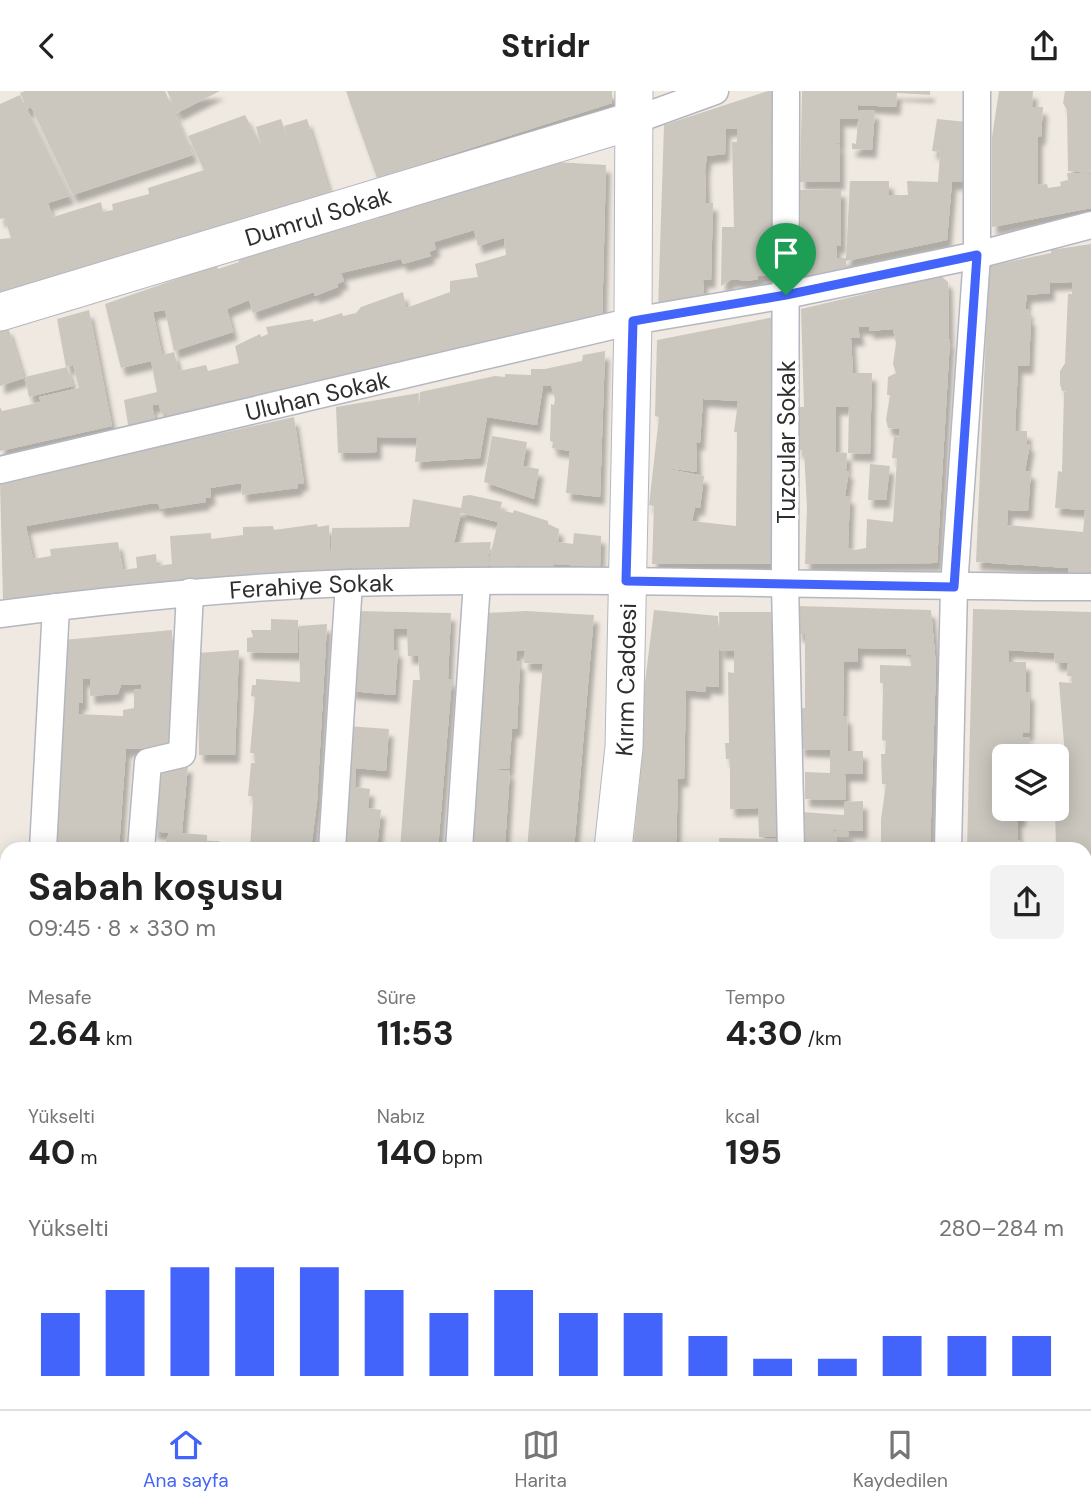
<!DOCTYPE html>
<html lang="tr">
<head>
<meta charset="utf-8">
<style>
	body { margin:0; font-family:"DM Sans",sans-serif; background:#f2f2f2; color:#222; height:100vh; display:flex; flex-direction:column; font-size:26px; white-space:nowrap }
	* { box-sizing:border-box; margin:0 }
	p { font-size:23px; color:#767676 }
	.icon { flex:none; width:38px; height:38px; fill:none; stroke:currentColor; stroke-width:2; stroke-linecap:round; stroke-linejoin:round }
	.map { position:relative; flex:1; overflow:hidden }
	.sheet { position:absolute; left:0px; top:751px; width:1092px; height:569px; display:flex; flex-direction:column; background:#fff; border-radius:21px 21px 0 0; box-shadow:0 4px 18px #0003 }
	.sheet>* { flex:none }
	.fabs { position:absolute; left:992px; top:653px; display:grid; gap:14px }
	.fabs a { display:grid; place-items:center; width:77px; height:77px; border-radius:10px; background:#fff; box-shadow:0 4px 18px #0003; font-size:35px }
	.pin { position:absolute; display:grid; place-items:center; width:60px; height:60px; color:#fff; margin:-72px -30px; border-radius:50% 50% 50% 0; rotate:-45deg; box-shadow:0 0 7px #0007 }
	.pin .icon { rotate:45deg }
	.round { display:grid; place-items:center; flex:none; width:74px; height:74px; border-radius:10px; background:#f2f2f2 }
	.headline { display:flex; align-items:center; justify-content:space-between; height:119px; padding:0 28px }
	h1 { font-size:38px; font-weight:700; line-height:52px }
	.stats { display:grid; grid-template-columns:repeat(3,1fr); gap:10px; height:119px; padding:7px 28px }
	.stats div { display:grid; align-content:center }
	.stats b { font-size:35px; font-weight:700 }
	.stats small { font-size:19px; font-weight:400 }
	.stats p { font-size:19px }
	.chart { height:196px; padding:14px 28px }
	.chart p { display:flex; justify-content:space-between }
	.chart svg { width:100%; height:126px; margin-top:7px; stroke:#4264fb; stroke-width:6 }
	header { display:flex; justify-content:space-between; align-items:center; height:91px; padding:0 28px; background:#fff; font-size:32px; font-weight:700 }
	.menu { display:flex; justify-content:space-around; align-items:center; height:98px; border-top:2px solid #e0e0e0; background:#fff; font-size:19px; color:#767676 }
	.menu a { display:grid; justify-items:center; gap:4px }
	.menu .current { color:#4264fb }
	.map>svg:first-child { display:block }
	.building { fill:#cbc7bf; fill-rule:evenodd; filter:url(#shadow) }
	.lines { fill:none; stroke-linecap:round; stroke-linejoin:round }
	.street-casing { stroke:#b4b7c1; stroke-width:29 }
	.secondary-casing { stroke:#b4b7c1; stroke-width:39 }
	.street { stroke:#fff; stroke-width:26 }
	.secondary { stroke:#fff; stroke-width:37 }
	.tram { stroke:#a3a6b8; stroke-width:2 }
	.route-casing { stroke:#fff; stroke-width:14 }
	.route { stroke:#4264fb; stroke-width:9 }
	.labels { text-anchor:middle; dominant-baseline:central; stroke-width:7; stroke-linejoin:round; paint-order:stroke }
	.street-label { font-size:24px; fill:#2e2e2e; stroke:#fff }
</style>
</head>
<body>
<header><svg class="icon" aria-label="back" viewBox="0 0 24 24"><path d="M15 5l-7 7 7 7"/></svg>Stridr<svg class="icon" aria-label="share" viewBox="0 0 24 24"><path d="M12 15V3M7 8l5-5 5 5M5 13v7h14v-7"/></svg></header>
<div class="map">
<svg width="1091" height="1318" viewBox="0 0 1091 1318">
	<defs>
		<filter id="shadow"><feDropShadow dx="4.5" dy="8" stdDeviation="2" flood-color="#0004"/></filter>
	</defs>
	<rect width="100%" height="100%" fill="#efe9e1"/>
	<!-- building -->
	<g class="building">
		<path d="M25,0H165L193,64L73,104L31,16L27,18L20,2Z"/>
		<path d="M167,0H220L177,22Z"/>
		<path d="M346,0H612V12L377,87Z"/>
		<path d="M768,0H775L776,183L758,185V188L747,190L732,188L721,195L722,136H734L732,51H737V38H726L725,63L707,65L705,79L706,112H713L711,189H703L705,215L658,219L664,34Z"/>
		<path d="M802,0H930V4L897,2L896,16L858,14L857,28H840V52H815L840,53V91H800Z"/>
		<path d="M999,0H1033L1032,16H1043L1041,46H1038V94L1047,93L1048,97L1061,95L1060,91L1068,89L1067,82L1091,83V117L992,136V46Z"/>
		<path d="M1065,0H1091V82L1068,80L1067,19L1063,12Z"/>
		<path d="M20,4L70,105L48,112L53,126L101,111L103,121L113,119L112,113L149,103L148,97L204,79L188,45L245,24L261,54L256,36L281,28L292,61L284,35L307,28L330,102L0,203V148L11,147L5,127L0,128V13Z"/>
		<path d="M859,19L875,20L872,59L852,58V52L856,53Z"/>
		<path d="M937,28L967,31L962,91H952L947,149L846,170V184L801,193L800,99L841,98V155L836,154L837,167H846L850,90H889V104H908L907,90L938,91L940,61L932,60Z"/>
		<path d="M556,71L606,74L602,235L169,331L166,321L161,323L159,313L152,314L156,333L129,339L124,309L157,301L151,270L121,277L105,213L217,174L218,178L239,171L238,167L379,127L378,122ZM474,139L478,155L504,147L506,164L475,173L478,186L450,190V201L406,217L403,201L361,216L356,222L343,225L342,222L313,231V228L266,236L268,243L261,246L260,243L235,255L239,272L208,280L206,274L179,280L174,261L162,264L153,221L165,219L174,260L233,241L227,218L249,209L253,222L314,201L315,205L338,196L337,193L344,190L341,182L401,168L403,173L431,165L429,161L436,158L434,151Z"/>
		<path d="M1091,153V482H1068V477L976,471L989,175L1051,162V159ZM1072,191V203H1068L1065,272L1060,280V293L1062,300L1084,301H1064L1062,381L1058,380L1055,417L1085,419L1083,441L1007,434L1008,419L1028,420L1031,380H1025L1030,353H1027V340H1015L1018,275H1029L1031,227L1028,226L1029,218H1025L1027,204L1050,202V192Z"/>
		<path d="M941,185L948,191L949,247L941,249L950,248L937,472L805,473L807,416L804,360L798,359L799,316H804L801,218ZM858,236H869V240L893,238L896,252L893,273L896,282L888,286L887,304H890L886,329L888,337L900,338L899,346L894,345L892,367H897L893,431L867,428L866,457L855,459L848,457L850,405H845L849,380H846L847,362L836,361V316H849L848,362L870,363L872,282H853L851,247H860Z"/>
		<path d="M89,219L112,335L0,360V316L2,320L41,311L39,306L79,297L73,274L66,276L57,228Z"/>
		<path d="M774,226V473H652L654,415L649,414L659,326L655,325L657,249ZM703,308L738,310L734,341H737L736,435L692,430L695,416L700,417L704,385L658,376L697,381L696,351L700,352Z"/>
		<path d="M8,236L24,287L0,295V238Z"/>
		<path d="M605,260L600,406L566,402L570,360L552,357L553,351L550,350L551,313L554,314L555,308L551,294L543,295L537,334L487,326L480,367L415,371L417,347L377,346V361L338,362L336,316L419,302L418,325L420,301L495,285L505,286V283L531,284V278H545L582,270L583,264Z"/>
		<path d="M67,276L73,295L29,306L25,286Z"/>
		<path d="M294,326L304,392L298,393V397L242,404L241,392L210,397L211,407H205L206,411L160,418L158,412L148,413L26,435L33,468L51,465L50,458L118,451L123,479L137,477L136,466L156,463L157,475L172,473L170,445L211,442V448L243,444V436L273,435L274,439L317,433L318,436L329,434L331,480L280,487L278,476L279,488L3,508L0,391Z"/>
		<path d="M492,345L527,351L523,375L539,378L534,408L484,391Z"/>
		<path d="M870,373L890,375L886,409H868Z"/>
		<path d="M470,404L502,411L500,419L513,422L514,419L548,430V433L559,438L558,451L573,453L574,442L601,445L600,476L554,473L553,481L516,474L515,481L488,474L498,431L461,422L454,452L491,451L487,476L373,478L372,485H331L332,437L409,436L413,408L461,417L463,405Z"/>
		<path d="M798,515L931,519L936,575L930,758H881V728L886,693H882L881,663H885L886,650L882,649L883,592H880V574L911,575V564H906L907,558L858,557V571H844L843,625H847L848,660H863V683H845L846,709L805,708V681L830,682V659L800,658L799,617H805V543H798Z"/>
		<path d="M973,518L1091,521V1058L1085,1057V758H1056L1055,718L1057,711L1062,710L1064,652L1059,591L1072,592V585H1067L1068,572H1055L1054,562L1008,559L1009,571H1026V602L1030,601L1029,642H1023V646H1030L1029,665H1004V718H1021V728H1017L1018,749H1023V758H967Z"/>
		<path d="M654,519L718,525L719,596L706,595V601L686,599L684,688H678L676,758H633L640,687H637L642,615Z"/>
		<path d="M355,520L451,522L448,588H452L438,758H400L413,589H420L418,565H408L407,538H394V559H398L395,604L350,600Z"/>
		<path d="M526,520L594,524L574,758H527L543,573L524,572L525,560L517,559L516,570L520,571L517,638H512L509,678H491L510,680L505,754L507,758H461L485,522Z"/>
		<path d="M719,521H771L778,641L779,746H759L758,717L730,718V668H726L725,652H729L728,581L734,582V560H720Z"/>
		<path d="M271,528L298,529V562L247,561V547L253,546L251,539H271Z"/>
		<path d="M327,533L317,711L311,758H250L253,710L252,705H248L251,672H255V667L254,662H250L255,606L251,605L252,594H256V588L300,591L299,535Z"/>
		<path d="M172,539L173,592L161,593H173L172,656L126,658L119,758H48L63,549ZM83,588H90V605L118,603L121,594L141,593V598L134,599V617L123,619V625L78,623L79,612H83Z"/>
		<path d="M239,559L235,664H199L198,562Z"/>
		<path d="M347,635L389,638L386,680L356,677L355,696L370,698L368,717L381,719L377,758H339Z"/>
		<path d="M159,672L188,674L182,742L207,744V750H219V758H163L169,742L153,740Z"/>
		<path d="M863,710V740L807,738L849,741V745L837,746V756L801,758L802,721L844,724V711Z"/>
		<path d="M719,747L781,748L780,758H719Z"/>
		<path d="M0,1057L7,1058V1169L0,1168Z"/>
		<path d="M1085,1089L1091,1091V1147L1085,1145Z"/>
		<path d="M1085,1152L1091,1153V1223L1085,1222Z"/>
		<path d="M0,1193L7,1195V1304L0,1302Z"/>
		<path d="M1085,1309L1091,1311V1318H1002L1001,1312H1085Z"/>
		<path d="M103,1312H276L275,1318H103Z"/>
		<path d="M302,1312H329L328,1318H302Z"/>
		<path d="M437,1312H581L583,1318H447L437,1316Z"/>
		<path d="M638,1312H677L679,1318H639Z"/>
		<path d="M716,1312H770L771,1318H718Z"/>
		<path d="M796,1312H852L854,1318H798Z"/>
		<path d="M874,1312H916L918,1318H875Z"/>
		<path d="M940,1312H979V1318H941Z"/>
	</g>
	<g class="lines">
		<!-- street casing -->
		<g class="street-casing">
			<g id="street">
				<path d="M786,0L785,493L791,758"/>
				<path d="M635,29L715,0"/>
				<path id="s1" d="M0,379L633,230L786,204L977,164L1091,134"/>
				<path id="s2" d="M0,523C116,508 233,496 350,492C597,485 844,496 1091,496"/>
				<path d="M43,758L56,516"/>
				<path d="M141,758L148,671L182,663L190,501"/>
				<path d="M332,758L349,492"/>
				<path d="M459,758L477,491"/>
				<path d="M948,758L954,496L977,164V0"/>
				<path d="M0,1178L7,1180"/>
				<path d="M782,1312L783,1318"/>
				<path d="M932,1312L933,1318"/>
				<path d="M0,1316L10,1318"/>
				<path d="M95,1318L96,1312"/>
				<path d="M286,1318V1312"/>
			</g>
		</g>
		<!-- secondary casing -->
		<g class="secondary-casing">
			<g id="secondary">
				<path id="s3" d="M0,221L635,29"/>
				<path id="s4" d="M613,758L624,656L633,230L634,0"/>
				<path d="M0,1018L7,1019"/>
				<path d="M1085,1267L1091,1269"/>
				<path d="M615,1312L616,1318"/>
			</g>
		</g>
		<!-- street -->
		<use href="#street" class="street"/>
		<!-- secondary -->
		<use href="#secondary" class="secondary"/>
		<!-- tram -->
		<g class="tram">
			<path d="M0,1034L7,1035"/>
			<path d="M1085,1282L1091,1283"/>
		</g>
	</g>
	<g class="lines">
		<!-- route casing -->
		<g class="route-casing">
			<path id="route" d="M977,164L954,496L626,490L633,230L786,204Z"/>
		</g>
		<!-- route -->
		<use href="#route" class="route"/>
	</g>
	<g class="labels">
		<!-- street labels -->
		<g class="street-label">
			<text stroke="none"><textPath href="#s3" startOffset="332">Dumrul Sokak</textPath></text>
			<text stroke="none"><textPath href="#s1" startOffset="326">Uluhan Sokak</textPath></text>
			<text transform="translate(786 351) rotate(-90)">Tuzcular Sokak</text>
			<text stroke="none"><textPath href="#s2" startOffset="313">Ferahiye Sokak</textPath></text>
			<text stroke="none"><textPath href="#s4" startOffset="170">Kırım Caddesi</textPath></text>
		</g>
	</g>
</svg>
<div class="fabs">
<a><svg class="icon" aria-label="layers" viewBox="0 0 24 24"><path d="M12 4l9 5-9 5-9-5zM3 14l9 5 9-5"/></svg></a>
</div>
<div class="pin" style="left:786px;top:204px;background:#1e9e55"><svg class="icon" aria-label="arrive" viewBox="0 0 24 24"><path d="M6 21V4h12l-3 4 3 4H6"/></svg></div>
<section class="sheet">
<div class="headline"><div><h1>Sabah koşusu</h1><p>09:45 · 8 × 330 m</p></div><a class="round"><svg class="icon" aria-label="share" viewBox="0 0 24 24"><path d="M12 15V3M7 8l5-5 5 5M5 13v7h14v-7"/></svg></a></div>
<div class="stats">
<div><p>Mesafe</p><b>2.64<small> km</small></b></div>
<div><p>Süre</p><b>11:53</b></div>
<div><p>Tempo</p><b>4:30<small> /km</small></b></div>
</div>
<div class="stats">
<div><p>Yükselti</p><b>40<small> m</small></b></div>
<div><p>Nabız</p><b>140<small> bpm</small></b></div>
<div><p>kcal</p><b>195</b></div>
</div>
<div class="chart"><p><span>Yükselti</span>280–284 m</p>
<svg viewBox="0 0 160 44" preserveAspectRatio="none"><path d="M5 44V22M15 44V14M25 44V6M35 44V6M45 44V6M55 44V14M65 44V22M75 44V14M85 44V22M95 44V22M105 44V30M115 44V38M125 44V38M135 44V30M145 44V30M155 44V30"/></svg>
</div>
</section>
</div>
<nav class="menu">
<a class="current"><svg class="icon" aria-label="home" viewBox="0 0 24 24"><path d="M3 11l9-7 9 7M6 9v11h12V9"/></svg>Ana sayfa</a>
<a><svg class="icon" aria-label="map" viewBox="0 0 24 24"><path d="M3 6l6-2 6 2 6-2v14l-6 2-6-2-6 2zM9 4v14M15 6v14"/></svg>Harita</a>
<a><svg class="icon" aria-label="saved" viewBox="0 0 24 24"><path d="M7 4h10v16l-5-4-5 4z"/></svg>Kaydedilen</a>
</nav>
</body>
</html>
